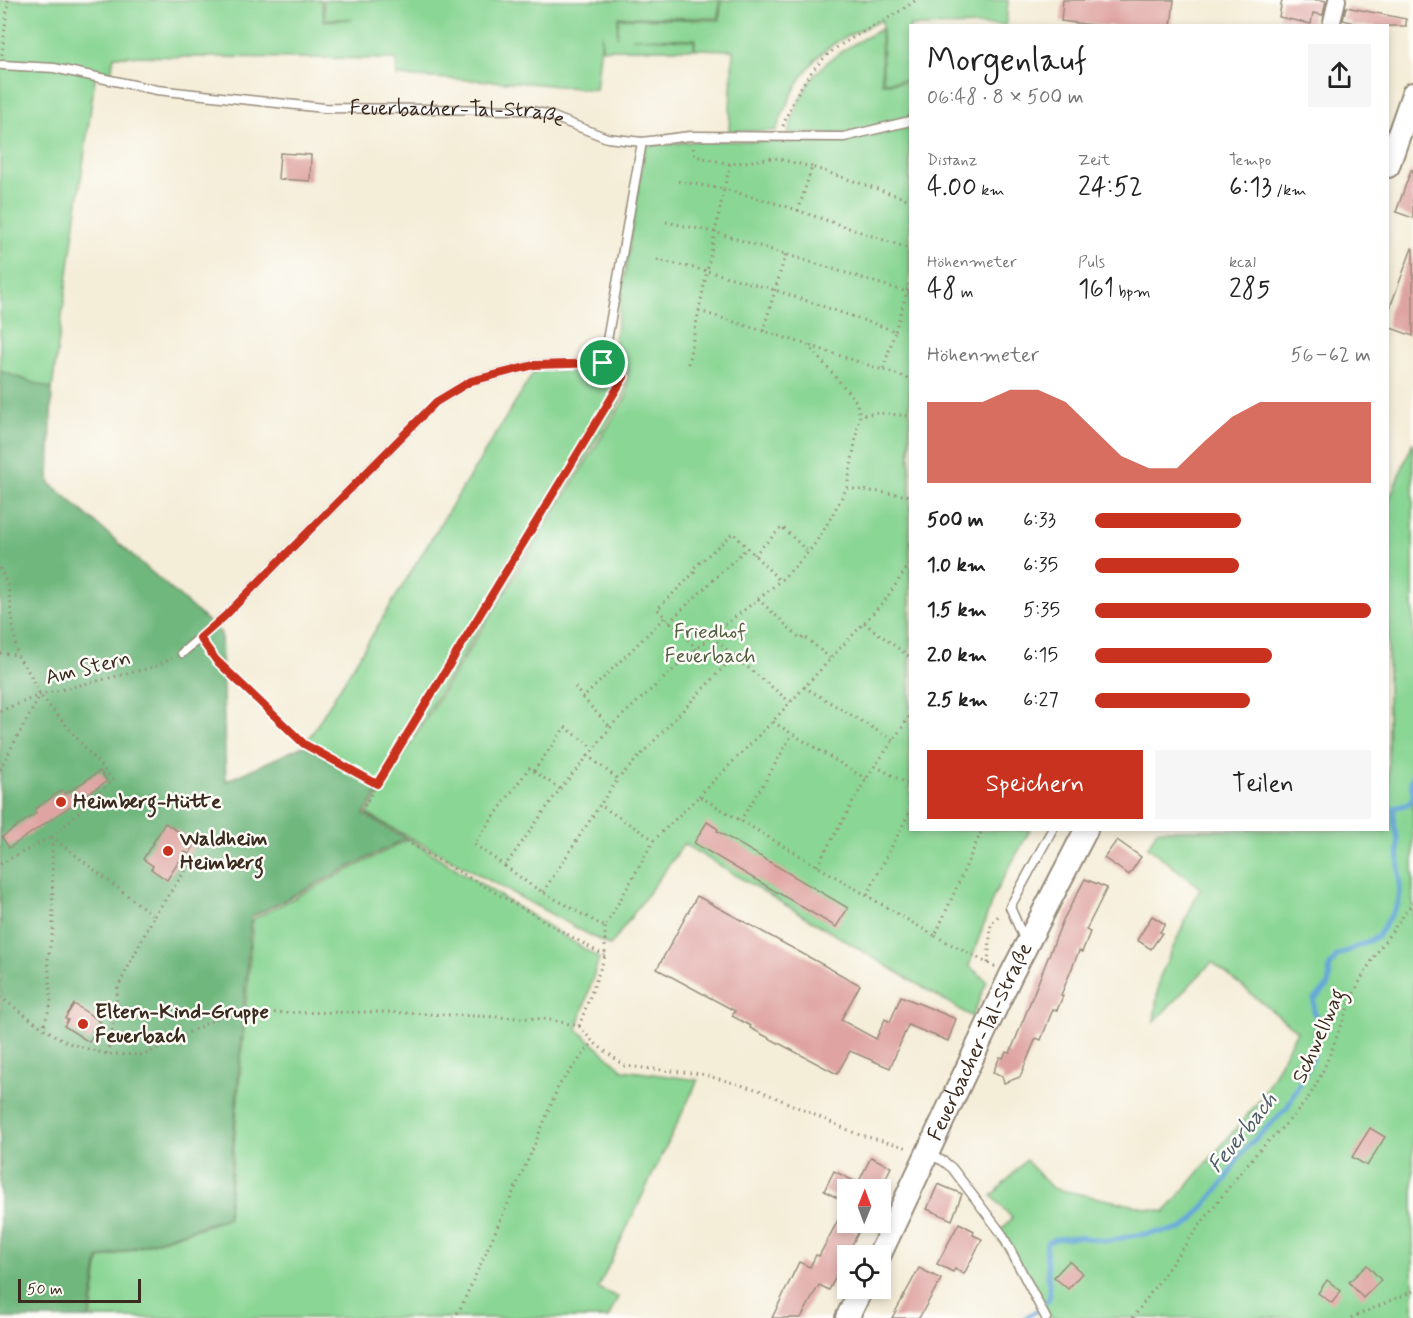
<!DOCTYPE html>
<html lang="de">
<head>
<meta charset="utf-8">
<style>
	body { margin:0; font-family:Mynerve,sans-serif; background:#f6f6f6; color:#222; height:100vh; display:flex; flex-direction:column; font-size:22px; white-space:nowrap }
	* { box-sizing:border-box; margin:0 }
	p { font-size:20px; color:#767676 }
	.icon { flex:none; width:33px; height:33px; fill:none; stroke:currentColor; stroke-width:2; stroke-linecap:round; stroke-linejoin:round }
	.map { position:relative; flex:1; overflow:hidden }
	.details { position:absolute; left:909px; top:24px; width:480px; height:807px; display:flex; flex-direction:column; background:#fff; border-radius:0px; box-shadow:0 3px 9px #0003 }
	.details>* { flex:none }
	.needle { width:39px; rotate:1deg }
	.buttons { position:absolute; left:837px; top:1179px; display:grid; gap:12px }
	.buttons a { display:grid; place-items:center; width:54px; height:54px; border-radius:0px; background:#fff; box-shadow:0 3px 9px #0003; font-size:30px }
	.scale { position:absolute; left:18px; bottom:15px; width:123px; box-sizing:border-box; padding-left:6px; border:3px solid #3b2a1e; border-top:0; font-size:16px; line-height:21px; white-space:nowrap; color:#3b2a1e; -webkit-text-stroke:4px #fdfcf7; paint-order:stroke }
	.pin { position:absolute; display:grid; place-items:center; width:51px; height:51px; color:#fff; margin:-26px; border:3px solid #fff; border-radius:50%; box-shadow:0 2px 6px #0007 }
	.round { display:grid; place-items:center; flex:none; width:63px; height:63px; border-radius:0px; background:#f6f6f6 }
	.headline { display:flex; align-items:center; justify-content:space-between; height:102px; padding:0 18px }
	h1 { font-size:33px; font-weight:600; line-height:45px }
	.figures { display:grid; grid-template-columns:repeat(3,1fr); gap:9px; height:102px; padding:6px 18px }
	.figures div { display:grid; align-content:center }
	.figures b { font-size:26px; font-weight:600 }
	.figures small { font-size:16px; font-weight:400 }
	.figures p { font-size:16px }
	.chart { height:168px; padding:12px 18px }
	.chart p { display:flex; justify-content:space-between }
	.chart svg { width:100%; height:108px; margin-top:6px; fill:#c8321e; opacity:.7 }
	.cta { display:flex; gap:12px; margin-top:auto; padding:12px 18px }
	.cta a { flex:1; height:69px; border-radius:0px; background:#c8321e; color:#fff; font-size:24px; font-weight:600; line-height:69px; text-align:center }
	.cta a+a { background:#f6f6f6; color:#222 }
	ul { padding:0 18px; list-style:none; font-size:20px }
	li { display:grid; grid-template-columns:96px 72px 1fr; align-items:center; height:45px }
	li i { height:15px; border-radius:8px; background:#c8321e }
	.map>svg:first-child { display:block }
	.green { fill:#8ad694; stroke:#628059; stroke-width:1.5 }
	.forest { fill:#6fb77e; stroke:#55704e; stroke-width:1.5 }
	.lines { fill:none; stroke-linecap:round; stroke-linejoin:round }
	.stream { stroke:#65a7d9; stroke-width:5 }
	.building { fill:#dfa4a2 }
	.service-casing { stroke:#988c7b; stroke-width:11 }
	.minor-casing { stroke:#988c7b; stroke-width:20 }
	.secondary-casing { stroke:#988c7b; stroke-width:26 }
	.path { stroke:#988c7b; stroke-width:3; stroke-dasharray:1.5 4.5; stroke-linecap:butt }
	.service { stroke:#fff; stroke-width:8 }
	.minor { stroke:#fff; stroke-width:16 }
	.secondary { stroke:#fff; stroke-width:22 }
	.route-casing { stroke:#fff; stroke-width:12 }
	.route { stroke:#c8321e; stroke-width:8 }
	.poi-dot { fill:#c8321e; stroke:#fdfcf7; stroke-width:2 }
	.labels { text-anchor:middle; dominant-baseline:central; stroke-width:5; stroke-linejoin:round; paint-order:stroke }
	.street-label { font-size:21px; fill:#3b2a1e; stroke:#fdfcf7 }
	.park-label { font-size:21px; fill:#535e41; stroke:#fdfcf7 }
	.poi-label { font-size:21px; font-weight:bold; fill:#3b2a1e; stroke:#fdfcf7; text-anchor:start }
	.water-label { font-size:22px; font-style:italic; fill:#4c5c69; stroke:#fdfcf7 }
</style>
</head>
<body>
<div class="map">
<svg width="1413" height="1318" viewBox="0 0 1413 1318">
	<rect width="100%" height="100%" fill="#fdfcf7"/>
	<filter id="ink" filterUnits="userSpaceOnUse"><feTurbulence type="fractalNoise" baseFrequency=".0167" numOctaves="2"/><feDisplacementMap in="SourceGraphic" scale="12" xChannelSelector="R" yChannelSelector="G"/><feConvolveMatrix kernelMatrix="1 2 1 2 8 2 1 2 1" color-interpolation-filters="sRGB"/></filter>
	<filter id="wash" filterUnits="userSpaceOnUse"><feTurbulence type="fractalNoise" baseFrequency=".008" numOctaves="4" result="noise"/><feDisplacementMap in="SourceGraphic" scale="24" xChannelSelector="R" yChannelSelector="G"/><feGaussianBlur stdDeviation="1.35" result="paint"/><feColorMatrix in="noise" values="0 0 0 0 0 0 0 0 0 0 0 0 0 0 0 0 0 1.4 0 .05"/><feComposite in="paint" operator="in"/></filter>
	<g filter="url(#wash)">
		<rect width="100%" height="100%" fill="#f4edd8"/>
		<!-- green -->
		<g class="green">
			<path d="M0,0H321L324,21L353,19H325L323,0H719V18L618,17L617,37L619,18L720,20L721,0H1008L1006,25L910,26V80L883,82L882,20C866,27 850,34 835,43C805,62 788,99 776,131H729L733,50L695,49V39L632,38L694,40V49H602V34L596,90L529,83L397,76L396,59L114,56L111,74L96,71L52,389L0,371Z"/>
			<path d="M881,29L882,83L910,82V116L844,134L788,133C805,71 828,57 881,29Z"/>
			<path d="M910,127V830H1030L994,895L969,966L987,981L972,1017L684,844L610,946L367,814L627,396L629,369L611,363L645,146L697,141L844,142Z"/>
			<path d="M535,370L626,372L624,395L382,786L306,743Z"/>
			<path d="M1413,442V1318H1051L996,1235L1012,1218L992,1196L1026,1160L1052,1188L1165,1212L1260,1100L1297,1031L1212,962L1154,1022L1159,979L1200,888L1148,847L1157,830H1388V502Z"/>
			<path d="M409,839L599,958L577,1029L623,1070L698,1080L598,1288L618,1297L608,1318H91L99,1260L228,1219L253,919Z"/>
		</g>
		<!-- forest -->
		<path class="forest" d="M0,371L52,389L49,482L221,633L226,781L305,745L380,789L364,814L407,838L251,917L227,1218L98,1259L89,1318H0Z"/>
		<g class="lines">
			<!-- stream -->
			<g class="stream">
				<path d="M1413,775L1411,783L1413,794"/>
				<path d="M1047,1302L1050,1296L1046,1251L1047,1243L1055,1239L1078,1237L1109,1241L1130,1236L1182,1229L1192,1221L1227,1178L1238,1158L1249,1145L1287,1108L1313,1057L1318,1022L1314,1012V999C1327,988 1331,986 1329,968L1337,956L1377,937L1398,904L1400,893L1398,841L1394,822V808L1409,804L1413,797"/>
				<path d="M1025,1318L1036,1311"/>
			</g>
		</g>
		<g id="blocks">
			<!-- building -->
			<g class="building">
				<path d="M1063,0H1174L1171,26H1100L1061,21Z"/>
				<path d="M1282,0H1322L1326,1L1323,15L1313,13L1311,24L1279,17Z"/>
				<path d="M1346,7L1406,19V26H1351V22L1343,20Z"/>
				<path d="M280,153L311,155L310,181L278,179Z"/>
				<path d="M1411,170H1413V218L1396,212Z"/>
				<path d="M1412,248L1413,249V336L1388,327V313Z"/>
				<path d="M100,771L107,781L9,848L2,837L36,813L34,810L62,790L65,794Z"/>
				<path d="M707,822L718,829L717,831L848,908L836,927L694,843Z"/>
				<path d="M165,823L196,843L189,854L185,852L167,880L151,869L153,866L143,859Z"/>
				<path d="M1117,840L1141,857L1129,875L1104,858Z"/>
				<path d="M1085,879L1107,888L1086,930L1090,932L1082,952L1079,951L1061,995L1063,996L1057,1010L1053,1009L1041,1040L1036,1038L1020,1077L1004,1083L1002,1076L993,1072L1000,1057L1003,1058L1006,1052L1010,1053L1063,920Z"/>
				<path d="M697,896L860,985L841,1020L876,1039L885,1019L890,1022L901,996L956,1019L948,1041L908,1025L890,1068L850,1051L837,1074L750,1028L751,1026L732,1016L735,1011L657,969Z"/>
				<path d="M1152,916L1165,924L1160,932L1162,933L1151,949L1137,940Z"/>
				<path d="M74,1004L101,1022L89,1042L64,1026L68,1020L65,1018Z"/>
				<path d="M1370,1128L1385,1137L1367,1166L1352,1157Z"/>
				<path d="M871,1157L891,1167L880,1190H848V1226L858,1233L829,1290L819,1285L801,1318H772L799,1262L810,1267L816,1255L819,1256L847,1203L824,1191L834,1171L858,1183Z"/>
				<path d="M938,1184L962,1194L952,1220L927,1209Z"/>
				<path d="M959,1223L974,1231L973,1235L982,1239L964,1274L955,1269L953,1272L937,1264Z"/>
				<path d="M1069,1261L1082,1273L1068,1289L1054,1277Z"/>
				<path d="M1367,1265L1381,1280L1363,1298L1349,1282Z"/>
				<path d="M919,1268L941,1279L919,1318H892Z"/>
				<path d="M1327,1280L1341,1291L1332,1303L1318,1293Z"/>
			</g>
		</g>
	</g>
	<g filter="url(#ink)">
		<use href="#blocks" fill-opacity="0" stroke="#988c7b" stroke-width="1.5"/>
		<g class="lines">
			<!-- service casing -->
			<g class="service-casing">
				<g id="service">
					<path id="s1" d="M2,65L54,68L157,90L324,108L526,110L546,114L607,138L642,142L690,136L844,137L910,121"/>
					<path d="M182,653L225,616L436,402L471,381L534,365L603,363L642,142"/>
					<path d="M1025,941L1010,907L1052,830"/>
					<path d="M928,1154L943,1161L952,1168L1002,1234L1046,1318"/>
				</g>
			</g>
			<!-- minor casing -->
			<g class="minor-casing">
				<path id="minor" d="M1331,26L1337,0"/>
			</g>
			<!-- secondary casing -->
			<g class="secondary-casing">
				<g id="secondary">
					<path d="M1388,166L1413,94"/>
					<path id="s2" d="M879,1256L1011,975L1086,830"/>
					<path d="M847,1318L862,1288"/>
				</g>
			</g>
			<!-- path -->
			<g class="path">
				<path d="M2,55L8,0"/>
				<path d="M783,126C793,96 812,64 839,46C864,30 892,18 916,0"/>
				<path d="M693,148L695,156L730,164L775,158L812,167"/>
				<path d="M730,164L724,189L785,206L910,249"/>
				<path d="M798,211L812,167L910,200"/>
				<path d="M666,222L714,232L907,292L910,283"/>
				<path d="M657,260L707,271L724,189L676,181"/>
				<path d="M699,311L808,345L856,401L860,415"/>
				<path d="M763,331L786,253"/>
				<path d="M895,331L907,292L910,293"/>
				<path d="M688,364L707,271L775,290L895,331L883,370L808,345"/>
				<path d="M884,370L910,379"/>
				<path d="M847,488L860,415L878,413L910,416"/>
				<path d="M754,555L782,527L808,552"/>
				<path d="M0,568L8,586L17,655"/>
				<path d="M758,599L801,639L804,636L830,658"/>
				<path d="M669,622L747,548"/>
				<path d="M864,623L910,657"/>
				<path d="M711,636C744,609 782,584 809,551C824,533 835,509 847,488L910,496"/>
				<path d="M207,647L216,660L304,744L377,784"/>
				<path d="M697,649L657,609L694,573V568L733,533L780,581"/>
				<path d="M0,653L17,655L30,674L40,695L113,780L52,837L154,916L118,987L111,1041L106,1054L144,1055L227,1013L381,1012L546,1019L579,1026L593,1042L625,1066L701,1074L759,1090L857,1134L909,1148"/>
				<path d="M734,656L790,702"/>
				<path d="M575,687L583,698L665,617"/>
				<path d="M804,687L893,740"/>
				<path d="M583,698L610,727"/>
				<path d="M0,711L40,695L154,667L172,658"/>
				<path d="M773,722L866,779"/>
				<path d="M588,756L614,723L711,636L734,656L618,779"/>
				<path d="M875,766L910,785"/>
				<path d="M0,769L39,697"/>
				<path d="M534,771L565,727L594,748"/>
				<path d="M560,789L529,768L474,844L505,866L560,789L588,756L618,779L600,805"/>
				<path d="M699,796L772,722L886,599L910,563"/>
				<path d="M740,821L769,775L792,734"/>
				<path d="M0,864L52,837L53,929L48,958L51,1004L43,1028"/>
				<path d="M505,866L532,886L605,927L654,840L699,796L935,936L982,830"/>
				<path d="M817,866L866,779L910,716"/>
				<path d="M543,892L600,805L654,840"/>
				<path d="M867,895L910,811"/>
				<path d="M154,916L192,861"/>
				<path d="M935,936L995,967"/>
				<path d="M605,956L359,814L624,377L612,369"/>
				<path d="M988,963L991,924L1000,914"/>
				<path d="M0,997L43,1028L68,1043L106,1054"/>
				<path d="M579,1026L605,956V927"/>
				<path d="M453,1318L460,1309L532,1151L559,1085L593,1042"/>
				<path d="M1133,1318C1170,1265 1209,1211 1250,1161C1268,1139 1292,1121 1308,1098C1330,1065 1339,1024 1356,989C1371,958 1393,930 1413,902"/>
				<path d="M1351,1318L1413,1291"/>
			</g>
			<!-- service -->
			<use href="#service" class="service"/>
			<!-- minor -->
			<use href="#minor" class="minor"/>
			<!-- secondary -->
			<use href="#secondary" class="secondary"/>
		</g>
	</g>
	<g class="lines" filter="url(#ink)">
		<!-- route casing -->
		<g class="route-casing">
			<path id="route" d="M603,363L624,377L377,784L304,744L216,660L200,638L225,616L436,402L471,381L534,365Z"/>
		</g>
		<!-- route -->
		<use href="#route" class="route"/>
	</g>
	<!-- markers -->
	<g class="poi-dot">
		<circle cx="61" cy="802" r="6"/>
		<circle cx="168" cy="851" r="6"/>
		<circle cx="83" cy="1024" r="6"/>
	</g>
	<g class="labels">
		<!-- street labels -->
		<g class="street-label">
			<text stroke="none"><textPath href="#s1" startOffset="459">Feuerbacher-Tal-Straße</textPath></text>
			<text transform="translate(88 668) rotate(-14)">Am Stern</text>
			<text transform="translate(1319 1036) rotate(-66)">Schwellwag</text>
			<text stroke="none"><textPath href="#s2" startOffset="237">Feuerbacher-Tal-Straße</textPath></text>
		</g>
		<!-- park labels -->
		<g class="park-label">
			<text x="710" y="632">Friedhof<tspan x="710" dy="24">Feuerbach</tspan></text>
		</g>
		<!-- poi labels -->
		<g class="poi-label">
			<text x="73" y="802">Heimberg-Hütte</text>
			<text x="180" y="839">Waldheim<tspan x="180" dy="24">Heimberg</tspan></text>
			<text x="95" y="1012">Eltern-Kind-Gruppe<tspan x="95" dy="24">Feuerbach</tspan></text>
		</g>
		<!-- water labels -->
		<g class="water-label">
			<text transform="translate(1243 1133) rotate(-51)">Feuerbach</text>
		</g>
	</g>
</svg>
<div class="buttons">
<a><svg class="needle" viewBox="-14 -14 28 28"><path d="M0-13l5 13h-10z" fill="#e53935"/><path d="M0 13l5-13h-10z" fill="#767676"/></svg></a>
<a><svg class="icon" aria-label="locate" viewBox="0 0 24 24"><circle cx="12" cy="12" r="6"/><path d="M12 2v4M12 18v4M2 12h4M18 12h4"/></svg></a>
</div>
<div class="scale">50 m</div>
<div class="pin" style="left:603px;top:363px;background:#1e9e55"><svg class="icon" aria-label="arrive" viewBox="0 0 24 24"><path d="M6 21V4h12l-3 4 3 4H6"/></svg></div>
<section class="details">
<div class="headline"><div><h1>Morgenlauf</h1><p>06:48 · 8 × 500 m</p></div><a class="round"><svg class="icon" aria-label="share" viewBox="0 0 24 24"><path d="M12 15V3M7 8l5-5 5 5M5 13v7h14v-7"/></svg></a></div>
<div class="figures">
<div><p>Distanz</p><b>4.00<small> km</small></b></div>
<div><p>Zeit</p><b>24:52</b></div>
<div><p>Tempo</p><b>6:13<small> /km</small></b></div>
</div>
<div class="figures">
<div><p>Höhenmeter</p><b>48<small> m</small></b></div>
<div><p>Puls</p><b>161<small> bpm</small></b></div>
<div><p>kcal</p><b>285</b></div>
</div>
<div class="chart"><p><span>Höhenmeter</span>56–62 m</p>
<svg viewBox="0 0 160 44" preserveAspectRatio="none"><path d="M0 44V11L10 11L20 11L30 6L40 6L50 11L60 22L70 33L80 38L90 38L100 27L110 17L120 11L130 11L140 11L150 11L160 11V44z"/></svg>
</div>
<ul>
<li><b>500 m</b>6:33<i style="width:53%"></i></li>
<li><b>1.0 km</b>6:35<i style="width:52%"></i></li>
<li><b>1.5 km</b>5:35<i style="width:100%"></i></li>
<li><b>2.0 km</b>6:15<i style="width:64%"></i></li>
<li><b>2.5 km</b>6:27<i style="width:56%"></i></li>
</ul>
<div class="cta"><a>Speichern</a><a>Teilen</a></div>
</section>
</div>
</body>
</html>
